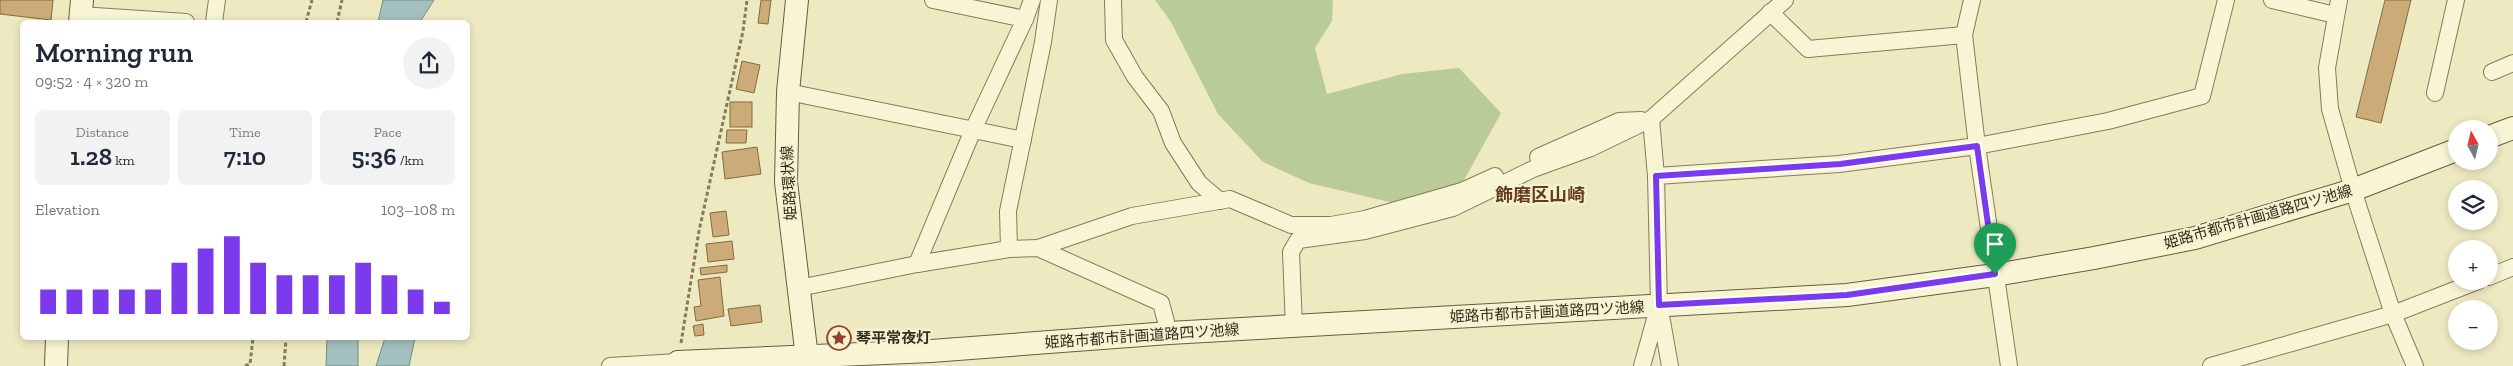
<!DOCTYPE html>
<html lang="en">
<head>
<meta charset="utf-8">
<style>
	body { margin:0; font-family:"Zilla Slab","Noto Sans JP",serif; background:#f2f2f3; color:#1f2937; height:100vh; display:flex; flex-direction:column; font-size:19px; white-space:nowrap }
	* { box-sizing:border-box; margin:0 }
	p { font-size:16px; color:#747a83 }
	.icon { flex:none; width:28px; height:28px; fill:none; stroke:currentColor; stroke-width:2; stroke-linecap:round; stroke-linejoin:round }
	.map { position:relative; flex:1; overflow:hidden }
	.details { position:absolute; left:20px; top:20px; width:450px; height:320px; display:flex; flex-direction:column; background:#fff; border-radius:8px; box-shadow:0 2px 8px #0003 }
	.details>* { flex:none }
	.needle { width:32px; rotate:352deg }
	.tools { position:absolute; left:2448px; top:120px; display:grid; gap:10px }
	.tools a { display:grid; place-items:center; width:50px; height:50px; border-radius:50%; background:#fff; box-shadow:0 2px 8px #0003; font-size:25px }
	.pin { position:absolute; display:grid; place-items:center; width:42px; height:42px; color:#fff; margin:-51px -21px; border-radius:50% 50% 50% 0; rotate:-45deg; box-shadow:0 0 5px #0007 }
	.pin .icon { rotate:45deg }
	.round { display:grid; place-items:center; flex:none; width:52px; height:52px; border-radius:26px; background:#f2f2f3 }
	.overview { display:flex; align-items:center; justify-content:space-between; height:85px; padding:0 15px }
	h1 { font-size:28px; font-weight:600; line-height:38px }
	.metrics { display:grid; grid-template-columns:repeat(3,1fr); gap:8px; height:85px; padding:5px 15px }
	.metrics div { display:grid; align-content:center; border-radius:8px; background:#f2f2f3; text-align:center }
	.metrics b { font-size:25px; font-weight:600 }
	.metrics small { font-size:14px; font-weight:400 }
	.metrics p { font-size:14px }
	.chart { height:140px; padding:10px 15px }
	.chart p { display:flex; justify-content:space-between }
	.chart svg { width:100%; height:90px; margin-top:5px; stroke:#7c3aed; stroke-width:6 }
	.map>svg:first-child { display:block }
	.green { fill:#b9cb96 }
	.water { fill:#a4c0be; stroke:#6b8e8d }
	.building { fill:#cbac78; stroke:#866a3f }
	.lines { fill:none; stroke-linecap:round; stroke-linejoin:round }
	.street-casing { stroke:#877b59; stroke-width:18 }
	.secondary-casing { stroke:#695c3c; stroke-width:24 }
	.path { stroke:#877b59; stroke-width:3; stroke-dasharray:4 2.5; stroke-linecap:butt }
	.street { stroke:#f8f5d5; stroke-width:16 }
	.secondary { stroke:#f8f5d5; stroke-width:22 }
	.route-casing { stroke:#fff; stroke-width:10 }
	.route { stroke:#7c3aed; stroke-width:6 }
	.labels { text-anchor:middle; dominant-baseline:central; stroke-width:4.5; stroke-linejoin:round; paint-order:stroke }
	.street-label { font-size:15px; fill:#372f1d; stroke:#f5f2d1 }
	.poi-label { font-size:15px; font-weight:bold; fill:#372f1d; stroke:#f5f2d1; text-anchor:start }
	.quarter-label { font-size:18px; font-weight:bold; fill:#633b1d; stroke:#f5f2d1 }
</style>
</head>
<body>
<div class="map">
<svg width="2513" height="366" viewBox="0 0 2513 366">
	<rect width="100%" height="100%" fill="#edeac2"/>
	<!-- green -->
	<path class="green" d="M1155,0H1333L1332,21L1315,48L1327,94L1402,74L1459,68L1501,113L1462,184L1394,203L1309,183L1263,162L1218,114L1171,22Z"/>
	<!-- water -->
	<g class="water">
		<path d="M383,0H434L420,22H378Z"/>
		<path d="M327,338H358V366H326Z"/>
		<path d="M385,338H415L409,366H376Z"/>
	</g>
	<!-- building -->
	<g class="building">
		<path d="M0,0H53L51,20L0,14Z"/>
		<path d="M761,0H771L768,24L758,23Z"/>
		<path d="M2385,0H2411L2381,123L2356,117Z"/>
		<path d="M742,61L760,65L754,93L736,89Z"/>
		<rect x="730" y="102" width="22" height="25"/>
		<path d="M727,130H747L746,143H726Z"/>
		<path d="M757,147L761,174L725,179L722,152Z"/>
		<path d="M726,211L729,235L713,237L710,213Z"/>
		<path d="M732,241L734,259L708,262L706,244Z"/>
		<path d="M727,265V272L701,275L700,268Z"/>
		<path d="M720,277L724,316L696,321L694,307L701,306L698,280Z"/>
		<path d="M760,305L762,322L731,326L728,309Z"/>
		<path d="M703,324L704,335L695,336L693,326Z"/>
	</g>
	<g class="lines">
		<!-- street casing -->
		<g class="street-casing">
			<g id="street">
				<path d="M1113,0L1114,40L1135,77L1161,111L1173,143L1199,183L1220,201"/>
				<path d="M1972,0L1964,35L1977,146L2009,366"/>
				<path d="M2272,0L2335,15"/>
				<path d="M2339,0L2327,68L2330,109L2353,190L2393,314L2415,366"/>
				<path d="M1770,12L1808,49L1964,35"/>
				<path d="M80,15L186,22"/>
				<path d="M1025,19L1032,0"/>
				<path d="M214,22L217,0"/>
				<path d="M2492,72L2513,63"/>
				<path d="M788,92L1023,140"/>
				<path d="M2435,93L2456,0"/>
				<path d="M1538,157L1619,121L1641,120"/>
				<path d="M1656,176L1839,164L1977,146L2108,121L2202,96L2226,0"/>
				<path d="M1038,248L1132,216L1230,199L1291,225H1331L1365,219L1462,191L1495,176"/>
				<path d="M1009,249L1008,211L1043,42L1049,0"/>
				<path d="M917,264L973,130L1025,19L933,0"/>
				<path d="M2489,277L2513,267"/>
				<path d="M799,288L917,264L1009,249L1038,248L1161,303L1169,333"/>
				<path d="M1660,310L1670,366"/>
				<path d="M1294,327L1291,252L1298,240L1365,231L1453,208L1533,169L1591,148L1651,119L1785,0"/>
				<path d="M610,366L678,362"/>
				<path d="M1642,366L1659,305L1656,176L1651,119"/>
				<path d="M2211,366L2393,314L2478,281"/>
			</g>
		</g>
		<!-- secondary casing -->
		<g class="secondary-casing">
			<g id="secondary">
				<path d="M797,0L788,92L786,182L808,366"/>
				<path d="M80,22L82,0"/>
				<path d="M2489,137L2513,128"/>
				<path d="M678,362L931,351L1169,333L1847,295L1995,275L2094,258L2195,238L2353,190L2456,150"/>
				<path d="M56,366L57,338"/>
			</g>
		</g>
		<!-- path -->
		<g class="path">
			<path d="M306,22L312,0"/>
			<path d="M337,22L342,0"/>
			<path d="M681,343L699,231L743,31L747,0"/>
			<path d="M245,366L250,364L253,338"/>
			<path d="M284,366L286,338"/>
		</g>
		<!-- street -->
		<use href="#street" class="street"/>
		<!-- secondary -->
		<use href="#secondary" class="secondary"/>
	</g>
	<g class="lines">
		<!-- route casing -->
		<g class="route-casing">
			<path id="route" d="M1977,146L1995,274L1847,295L1659,305L1656,176L1840,164Z"/>
		</g>
		<!-- route -->
		<use href="#route" class="route"/>
	</g>
	<!-- icons -->
	<defs>
		<g id="sight-ring" transform="scale(1.25)"><circle r="9.5" fill="#f5f2d1" stroke="#95402a" stroke-width="1.5"/><path d="M0-6L1.8-2.2L6-1.7L2.9 1.2L3.7 5.4L0 3.3L-3.7 5.4L-2.9 1.2L-6-1.7L-1.8-2.2Z" fill="#95402a"/></g>
	</defs>
	<g fill-rule="evenodd">
		<use href="#sight-ring" x="839" y="338"/>
	</g>
	<g class="labels">
		<!-- street labels -->
		<g class="street-label">
			<text transform="translate(789 183) rotate(-93)">姫路環状線</text>
			<text transform="translate(2258 217) rotate(-16)">姫路市都市計画道路四ツ池線</text>
			<text transform="translate(1547 312) rotate(-3)">姫路市都市計画道路四ツ池線</text>
			<text transform="translate(1142 336) rotate(-4)">姫路市都市計画道路四ツ池線</text>
		</g>
		<!-- poi labels -->
		<g class="poi-label">
			<text x="856" y="338">琴平常夜灯</text>
		</g>
		<!-- quarter labels -->
		<g class="quarter-label">
			<text x="1540" y="195">飾磨区山崎</text>
		</g>
	</g>
</svg>
<div class="tools">
<a><svg class="needle" viewBox="-14 -14 28 28"><path d="M0-13l5 13h-10z" fill="#e53935"/><path d="M0 13l5-13h-10z" fill="#747a83"/></svg></a>
<a><svg class="icon" aria-label="layers" viewBox="0 0 24 24"><path d="M12 4l9 5-9 5-9-5zM3 14l9 5 9-5"/></svg></a>
<a>+</a>
<a>−</a>
</div>
<div class="pin" style="left:1995px;top:274px;background:#1e9e55"><svg class="icon" aria-label="arrive" viewBox="0 0 24 24"><path d="M6 21V4h12l-3 4 3 4H6"/></svg></div>
<section class="details">
<div class="overview"><div><h1>Morning run</h1><p>09:52 · 4 × 320 m</p></div><a class="round"><svg class="icon" aria-label="share" viewBox="0 0 24 24"><path d="M12 15V3M7 8l5-5 5 5M5 13v7h14v-7"/></svg></a></div>
<div class="metrics">
<div><p>Distance</p><b>1.28<small> km</small></b></div>
<div><p>Time</p><b>7:10</b></div>
<div><p>Pace</p><b>5:36<small> /km</small></b></div>
</div>
<div class="chart"><p><span>Elevation</span>103–108 m</p>
<svg viewBox="0 0 160 44" preserveAspectRatio="none"><path d="M5 44V32M15 44V32M25 44V32M35 44V32M45 44V32M55 44V19M65 44V12M75 44V6M85 44V19M95 44V25M105 44V25M115 44V25M125 44V19M135 44V25M145 44V32M155 44V38"/></svg>
</div>
</section>
</div>
</body>
</html>
